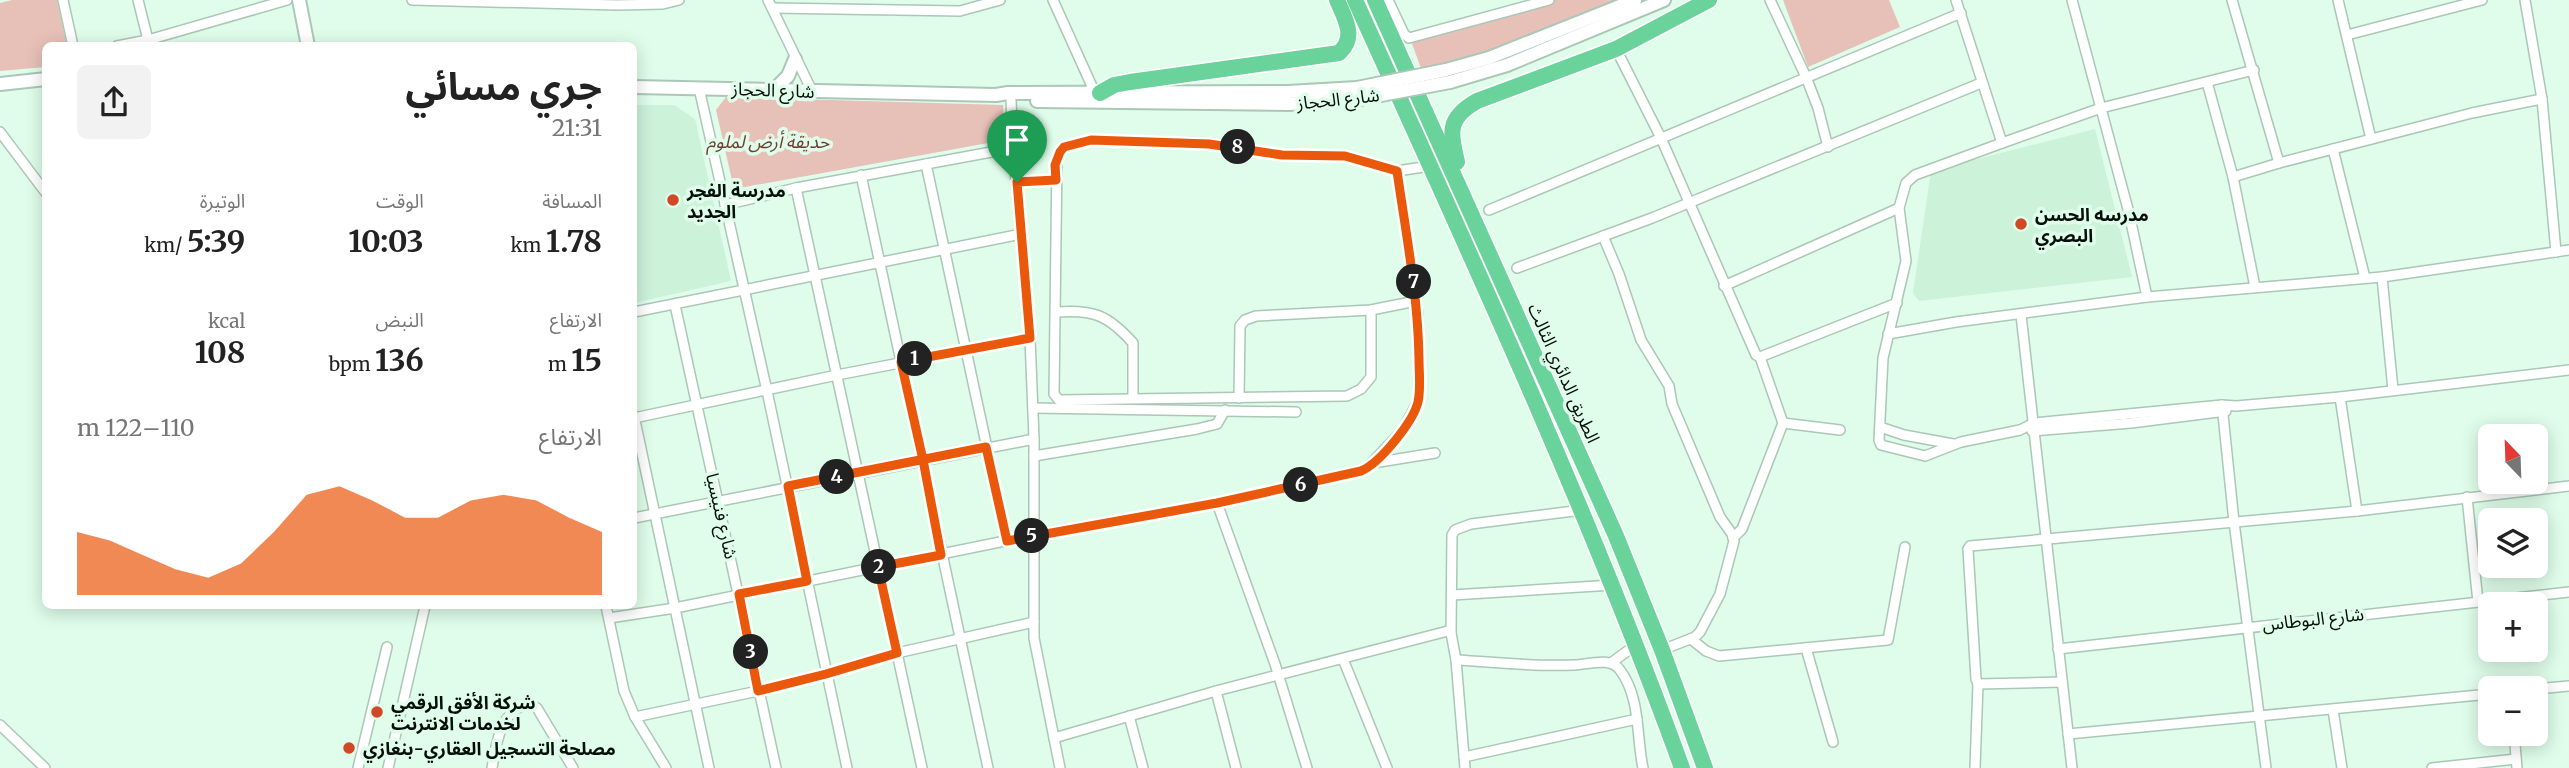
<!DOCTYPE html>
<html lang="ar">
<head>
<meta charset="utf-8">
<style>
	body { margin:0; font-family:Merriweather,"Noto Sans Arabic",serif; background:#f2f2f2; color:#222; direction:rtl; height:100vh; display:flex; flex-direction:column; font-size:26px; white-space:nowrap }
	* { box-sizing:border-box; margin:0 }
	p { font-size:23px; color:#767676 }
	.icon { flex:none; width:38px; height:38px; fill:none; stroke:currentColor; stroke-width:2; stroke-linecap:round; stroke-linejoin:round }
	.map { position:relative; flex:1; overflow:hidden; direction:ltr }
	.panel { position:absolute; left:42px; top:42px; width:595px; height:567px; display:flex; flex-direction:column; background:#fff; border-radius:10px; box-shadow:0 4px 18px #0003; direction:rtl }
	.panel>* { flex:none }
	.needle { width:46px; rotate:337deg }
	.controls { position:absolute; left:2478px; top:424px; display:grid; gap:14px }
	.controls a { display:grid; place-items:center; width:70px; height:70px; border-radius:10px; background:#fff; box-shadow:0 4px 18px #0003; font-size:35px }
	.pin { position:absolute; display:grid; place-items:center; width:60px; height:60px; color:#fff; margin:-72px -30px; border-radius:50% 50% 50% 0; rotate:-45deg; box-shadow:0 0 7px #0007 }
	.pin .icon { rotate:45deg }
	.km { position:absolute; width:35px; height:35px; margin:-18px; border-radius:50%; background:#222; color:#fff; font-size:19px; line-height:35px; text-align:center }
	.round { display:grid; place-items:center; flex:none; width:74px; height:74px; border-radius:10px; background:#f2f2f2 }
	.summary { display:flex; align-items:center; justify-content:space-between; height:119px; padding:0 35px }
	h1 { font-size:38px; font-weight:700; line-height:52px }
	.metrics { display:grid; grid-template-columns:repeat(3,1fr); gap:10px; height:119px; padding:7px 35px }
	.metrics div { display:grid; align-content:center }
	.metrics b { font-size:30px; font-weight:700 }
	.metrics small { font-size:19px; font-weight:400 }
	.metrics p { font-size:19px }
	.chart { height:196px; padding:14px 35px }
	.chart p { display:flex; justify-content:space-between }
	.chart svg { width:100%; height:126px; margin-top:7px; fill:#ea580c; opacity:.7 }
	.map>svg:first-child { display:block }
	.built { fill:#ccf2da }
	.green { fill:#e7c1b8 }
	.lines { fill:none; stroke-linecap:round; stroke-linejoin:round }
	.street-casing { stroke:#abc7b6; stroke-width:12 }
	.secondary-casing { stroke:#abc7b6; stroke-width:16 }
	.highway-casing { stroke:#fff; stroke-width:19 }
	.street { stroke:#fff; stroke-width:9 }
	.secondary { stroke:#fff; stroke-width:12 }
	.highway { stroke:#6ad39b; stroke-width:16 }
	.secondary-bridge-casing { stroke:#abc7b6; stroke-width:16; stroke-linecap:butt }
	.secondary-bridge { stroke:#fff; stroke-width:12 }
	.route-casing { stroke:#fff; stroke-width:14 }
	.route { stroke:#ea580c; stroke-width:9 }
	.poi-dot { fill:#d24826; stroke:#dffdea; stroke-width:2.5 }
	.labels { text-anchor:middle; dominant-baseline:central; stroke-width:7; stroke-linejoin:round; paint-order:stroke }
	.street-label { font-size:18px; fill:#06100b; stroke:#dffdea }
	.park-label { font-size:18px; font-style:italic; fill:#713c2f; stroke:#dffdea }
	.poi-label { font-size:18px; font-weight:bold; fill:#06100b; stroke:#dffdea; text-anchor:start }
</style>
</head>
<body>
<div class="map">
<svg width="2569" height="768" viewBox="0 0 2569 768">
	<rect width="100%" height="100%" fill="#dffdea"/>
	<!-- built -->
	<g class="built">
		<path d="M634,105H674L695,119L731,281L634,303Z"/>
		<path d="M2095,129L2132,277L1919,301L1913,293L1931,171Z"/>
	</g>
	<!-- green -->
	<g class="green">
		<path d="M12,0H57L67,45L46,46L45,67L0,71V3Z"/>
		<path d="M1549,0H1632L1490,56L1423,74L1410,38Z"/>
		<path d="M1783,0H1889L1900,27L1808,67Z"/>
		<path d="M726,97L1003,105L1005,140L734,189L716,110Z"/>
	</g>
	<g class="lines">
		<!-- street casing -->
		<g class="street-casing">
			<g id="street">
				<path d="M63,0L73,46"/>
				<path d="M138,0L149,44"/>
				<path d="M412,0L617,5L663,4L679,0"/>
				<path d="M768,0L812,91"/>
				<path d="M1053,0L1095,93"/>
				<path d="M1388,0L1404,34L1409,38L1549,0"/>
				<path d="M1770,0L1806,77L1818,108L1828,147"/>
				<path d="M1956,0L2002,143L2101,108L2254,70"/>
				<path d="M2232,0L2279,163L2472,113L2542,99"/>
				<path d="M2338,0L2371,139"/>
				<path d="M2525,0L2542,99L2556,252"/>
				<path d="M772,8L960,11L1000,0"/>
				<path d="M2347,35L2482,0"/>
				<path d="M117,46L148,40L287,0"/>
				<path d="M1616,49L1661,138L1756,355L1760,357L1783,423L1742,529L1733,538"/>
				<path d="M2207,82L2233,177L2255,287"/>
				<path d="M699,88L767,391L847,768"/>
				<path d="M1011,100L1013,148L1030,338L1034,439V638L1060,768"/>
				<path d="M0,132L46,193"/>
				<path d="M2333,149L2365,278"/>
				<path d="M926,164L1007,541"/>
				<path d="M861,175L988,768"/>
				<path d="M2233,177L2279,163"/>
				<path d="M1017,182L1056,180"/>
				<path d="M796,188L922,768"/>
				<path d="M725,205L796,188L1013,148"/>
				<path d="M1899,208L1906,261L1883,358L1879,440L1881,445L1925,456L1961,442L2020,430L2034,423L2222,405L2236,406L2340,397L2569,370"/>
				<path d="M1489,210L1961,13"/>
				<path d="M1603,236L1619,274L1641,340L1669,386L1672,404L1720,517L1732,534L1734,541L1720,594L1700,632L1695,637L1662,650"/>
				<path d="M1517,268L1652,218L1981,83"/>
				<path d="M1724,286L1899,208L1906,183L1915,175L2002,143"/>
				<path d="M2147,297L2382,277"/>
				<path d="M675,305L776,768"/>
				<path d="M1371,310V377L1361,389L1347,396L1059,400L1054,394L1057,158L1064,147L1091,140L1209,143L1282,155L1345,156L1397,171L1430,166"/>
				<path d="M634,312L1021,234"/>
				<path d="M1056,312C1093,309 1108,315 1133,343V398"/>
				<path d="M2021,315L2072,768"/>
				<path d="M1888,334L1956,322L2147,297L2129,213L2072,0"/>
				<path d="M1760,357L1897,303"/>
				<path d="M2393,390L2382,277L2569,250"/>
				<path d="M2340,397L2357,511"/>
				<path d="M1239,398L1240,326L1245,320L1256,316L1371,310L1416,301"/>
				<path d="M2222,405L2234,522L2266,768"/>
				<path d="M1033,408L1296,412"/>
				<path d="M634,416L709,768"/>
				<path d="M634,418L837,375L1030,338"/>
				<path d="M1783,423L1840,430"/>
				<path d="M1880,427L1904,435L1953,444"/>
				<path d="M2032,431L2131,423L2226,411"/>
				<path d="M1034,456L1197,429L1217,424L1225,410"/>
				<path d="M1373,463L1435,453"/>
				<path d="M2467,497L2478,602"/>
				<path d="M1217,503L1275,664L1307,768"/>
				<path d="M634,518L1034,439"/>
				<path d="M1452,595L1613,585"/>
				<path d="M606,606L624,691L635,717L666,768"/>
				<path d="M609,618L675,608L1035,535L1217,503L1366,469L1403,430L1419,399L1418,315L1397,171"/>
				<path d="M1451,633L1452,535L1455,530L1471,524L1582,510"/>
				<path d="M1691,639L1706,651L1719,656L1888,640L1905,547"/>
				<path d="M1806,648L1833,742"/>
				<path d="M2058,649L2569,592"/>
				<path d="M1343,659L1387,768"/>
				<path d="M1456,660C1495,662 1535,667 1574,665C1588,665 1610,656 1620,670C1641,698 1636,736 1643,768"/>
				<path d="M1611,663L1637,644"/>
				<path d="M2062,682L1978,684L1976,679L1968,549L1970,546L2357,511L2569,486"/>
				<path d="M2536,689L2569,686"/>
				<path d="M1216,691L1236,768"/>
				<path d="M2333,710L2342,768"/>
				<path d="M1129,716L1143,768"/>
				<path d="M635,717L758,691L826,674L897,653L1034,622"/>
				<path d="M0,725L45,768"/>
				<path d="M2514,733L2517,768"/>
				<path d="M2068,734L2490,694"/>
				<path d="M1054,738L1216,691L1448,631L1451,633L1456,660L1465,768"/>
				<path d="M1464,757L1637,719"/>
				<path d="M358,768L387,647"/>
				<path d="M388,768L425,606"/>
				<path d="M492,768C497,740 500,712 529,703L537,708L573,768"/>
				<path d="M1975,768L1978,684"/>
				<path d="M2432,768L2516,759"/>
			</g>
		</g>
		<!-- secondary casing -->
		<g class="secondary-casing">
			<g id="secondary">
				<path d="M299,0L308,46"/>
				<path d="M1446,70L1489,58L1635,0"/>
				<path d="M1450,82L1507,65L1664,0"/>
				<path d="M0,84L46,79"/>
				<path d="M634,87L996,95L1008,93L1288,92L1357,88"/>
				<path d="M773,91L788,76L795,59"/>
				<path d="M1037,101L1289,104L1360,99"/>
			</g>
		</g>
		<!-- highway casing -->
		<g class="highway-casing">
			<g id="highway">
				<path d="M1355,0C1470,254 1587,506 1682,768"/>
				<path d="M1375,0L1616,536L1662,650L1705,768"/>
				<path d="M1100,93L1114,85L1130,82L1339,53C1357,37 1345,19 1337,0"/>
				<path d="M1457,162C1450,131 1447,118 1477,101L1616,49L1709,0"/>
			</g>
		</g>
		<!-- street -->
		<use href="#street" class="street"/>
		<!-- secondary -->
		<use href="#secondary" class="secondary"/>
		<!-- highway -->
		<use href="#highway" class="highway"/>
		<!-- secondary-bridge casing -->
		<g class="secondary-bridge-casing">
			<g id="secondary-bridge">
				<path d="M1357,88L1446,70"/>
				<path d="M1360,99L1450,82"/>
			</g>
		</g>
		<!-- secondary-bridge -->
		<use href="#secondary-bridge" class="secondary-bridge"/>
	</g>
	<g class="lines">
		<!-- route casing -->
		<g class="route-casing">
			<path id="route" d="M1017,182L1030,338L901,362L923,460L941,555L878,567L897,653L826,674L758,691L739,594L807,581L788,486L986,447L1007,541L1217,503L1361,471C1380,463 1413,422 1418,402C1421,389 1419,372 1419,359C1418,295 1406,234 1397,171L1345,156L1282,155L1209,144L1091,140L1064,147L1060,152L1055,165L1056,180L1017,182"/>
		</g>
		<!-- route -->
		<use href="#route" class="route"/>
	</g>
	<!-- markers -->
	<g class="poi-dot">
		<circle cx="673" cy="200" r="7"/>
		<circle cx="2021" cy="224" r="7"/>
		<circle cx="377" cy="712" r="7"/>
		<circle cx="349" cy="748" r="7"/>
	</g>
	<g class="labels">
		<!-- street labels -->
		<g class="street-label">
			<text transform="translate(773 90) rotate(2)">شارع الحجاز</text>
			<text transform="translate(1338 99) rotate(-6)">شارع الحجاز</text>
			<text transform="translate(1564 373) rotate(66)">الطريق الدائري الثالث</text>
			<text transform="translate(722 516) rotate(77)">شارع فنيسيا</text>
			<text transform="translate(2313 619) rotate(-6)">شارع البوطاس</text>
		</g>
		<!-- park labels -->
		<g class="park-label">
			<text x="768" y="141">حديقة أرض لملوم</text>
		</g>
		<!-- poi labels -->
		<g class="poi-label">
			<text x="687" y="190">مدرسة الفجر<tspan x="687" dy="21">الجديد</tspan></text>
			<text x="2035" y="214">مدرسه الحسن<tspan x="2035" dy="21">البصري</tspan></text>
			<text x="391" y="702">شركة الأفق الرقمي<tspan x="391" dy="21">لخدمات الانترنت</tspan></text>
			<text x="363" y="748">مصلحة التسجيل العقاري-بنغازي</text>
		</g>
	</g>
</svg>
<div class="controls">
<a><svg class="needle" viewBox="-14 -14 28 28"><path d="M0-13l5 13h-10z" fill="#e53935"/><path d="M0 13l5-13h-10z" fill="#767676"/></svg></a>
<a><svg class="icon" aria-label="layers" viewBox="0 0 24 24"><path d="M12 4l9 5-9 5-9-5zM3 14l9 5 9-5"/></svg></a>
<a>+</a>
<a>−</a>
</div>
<div class="pin" style="left:1017px;top:182px;background:#1e9e55"><svg class="icon" aria-label="arrive" viewBox="0 0 24 24"><path d="M6 21V4h12l-3 4 3 4H6"/></svg></div>
<b class="km" style="left:915px;top:359px">1</b>
<b class="km" style="left:879px;top:567px">2</b>
<b class="km" style="left:751px;top:652px">3</b>
<b class="km" style="left:837px;top:477px">4</b>
<b class="km" style="left:1032px;top:536px">5</b>
<b class="km" style="left:1301px;top:485px">6</b>
<b class="km" style="left:1414px;top:282px">7</b>
<b class="km" style="left:1238px;top:147px">8</b>
<section class="panel">
<div class="summary"><div><h1>جري مسائي</h1><p>21:31</p></div><a class="round"><svg class="icon" aria-label="share" viewBox="0 0 24 24"><path d="M12 15V3M7 8l5-5 5 5M5 13v7h14v-7"/></svg></a></div>
<div class="metrics">
<div><p>المسافة</p><b>1.78<small> km</small></b></div>
<div><p>الوقت</p><b>10:03</b></div>
<div><p>الوتيرة</p><b>5:39<small> /km</small></b></div>
</div>
<div class="metrics">
<div><p>الارتفاع</p><b>15<small> m</small></b></div>
<div><p>النبض</p><b>136<small> bpm</small></b></div>
<div><p>kcal</p><b>108</b></div>
</div>
<div class="chart"><p><span>الارتفاع</span>110–122 m</p>
<svg viewBox="0 0 160 44" preserveAspectRatio="none"><path d="M0 44V22L10 25L20 30L30 35L40 38L50 33L60 22L70 9L80 6L90 11L100 17L110 17L120 11L130 9L140 11L150 17L160 22V44z"/></svg>
</div>
</section>
</div>
</body>
</html>
